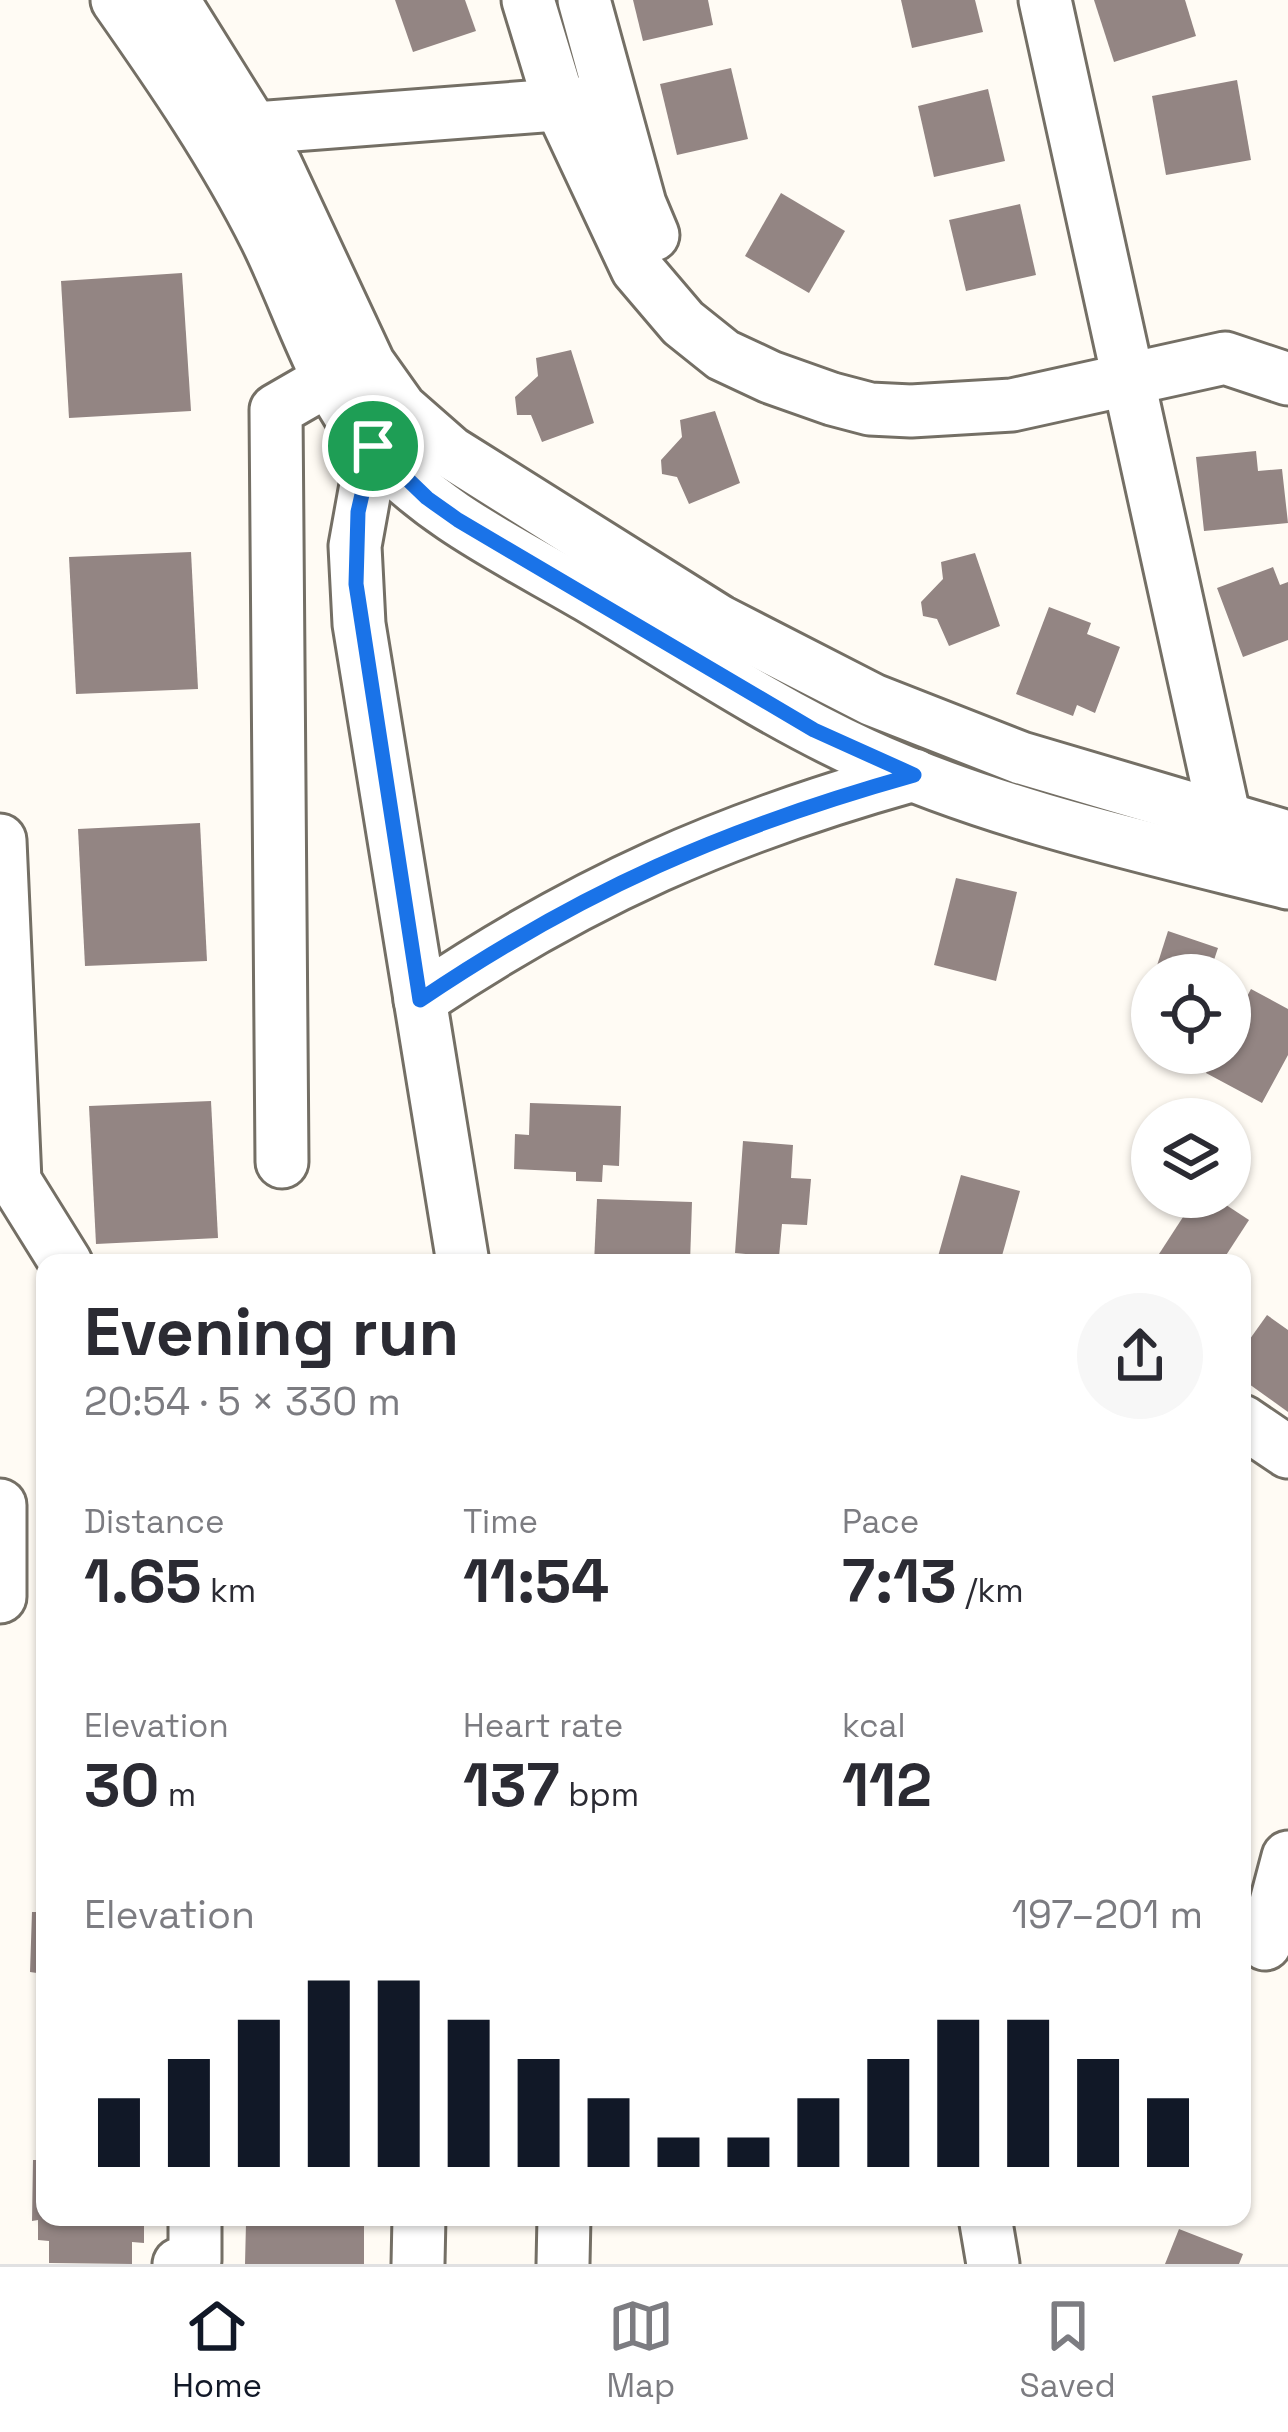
<!DOCTYPE html>
<html lang="en">
<head>
<meta charset="utf-8">
<style>
	body { margin:0; font-family:"Space Grotesk",sans-serif; background:#f7f7f7; color:#2b2b33; height:100vh; display:flex; flex-direction:column; font-size:45px; white-space:nowrap }
	* { box-sizing:border-box; margin:0 }
	p { font-size:39px; color:#7c7c81 }
	.icon { flex:none; width:66px; height:66px; fill:none; stroke:currentColor; stroke-width:2; stroke-linecap:round; stroke-linejoin:round }
	.map { position:relative; flex:1; overflow:hidden }
	.sheet { position:absolute; left:36px; top:1254px; width:1215px; height:972px; display:flex; flex-direction:column; background:#fff; border-radius:24px; box-shadow:0 3px 9px #0004 }
	.sheet>* { flex:none }
	.buttons { position:absolute; left:1131px; top:954px; display:grid; gap:24px }
	.buttons a { display:grid; place-items:center; width:120px; height:120px; border-radius:50%; background:#fff; box-shadow:0 3px 9px #0004; font-size:60px }
	.pin { position:absolute; display:grid; place-items:center; width:102px; height:102px; color:#fff; margin:-51px; border:6px solid #fff; border-radius:50%; box-shadow:0 3px 12px #0007 }
	.round { display:grid; place-items:center; flex:none; width:126px; height:126px; border-radius:63px; background:#f7f7f7 }
	.overview { display:flex; align-items:center; justify-content:space-between; height:204px; padding:0 48px }
	h1 { font-size:66px; font-weight:700; line-height:90px }
	.stats { display:grid; grid-template-columns:repeat(3,1fr); gap:18px; height:204px; padding:12px 48px }
	.stats div { display:grid; align-content:center }
	.stats b { font-size:60px; font-weight:700 }
	.stats small { font-size:33px; font-weight:400 }
	.stats p { font-size:33px }
	.chart { height:336px; padding:24px 48px }
	.chart p { display:flex; justify-content:space-between }
	.chart svg { width:100%; height:216px; margin-top:12px; stroke:#111827; stroke-width:6 }
	.dock { display:flex; justify-content:space-around; align-items:center; height:168px; border-top:3px solid #e1e1e2; background:#fff; font-size:33px; color:#7c7c81 }
	.dock a { display:grid; justify-items:center; gap:6px }
	.dock .selected { color:#111827 }
	.map>svg:first-child { display:block }
	.building { fill:#938583 }
	.lines { fill:none; stroke-linecap:round; stroke-linejoin:round }
	.minor-casing { stroke:#746f65; stroke-width:57 }
	.minor { stroke:#fff; stroke-width:51 }
	.route-casing { stroke:#fff; stroke-width:24 }
	.route { stroke:#1a73e8; stroke-width:15 }
</style>
</head>
<body>
<div class="map">
<svg width="1288" height="2264" viewBox="0 0 1288 2264">
	<rect width="100%" height="100%" fill="#fffbf4"/>
	<!-- building -->
	<g class="building">
		<path d="M395,0H465L476,31L413,52Z"/>
		<path d="M633,0H708L713,25L643,41Z"/>
		<path d="M901,0H975L983,32L912,48Z"/>
		<path d="M1094,0H1185L1196,36L1114,62Z"/>
		<path d="M731,68L748,139L677,155L660,84Z"/>
		<path d="M1237,80L1251,160L1166,175L1152,96Z"/>
		<path d="M988,89L1005,161L934,177L918,106Z"/>
		<path d="M781,193L845,231L809,293L745,256Z"/>
		<path d="M1020,204L1036,275L966,291L949,220Z"/>
		<path d="M182,273L191,411L69,418L61,281Z"/>
		<path d="M571,350L594,423L542,442L531,415H517L515,397L538,376L536,358Z"/>
		<path d="M715,411L740,483L689,504L677,477L662,474L661,460L682,437L680,420Z"/>
		<path d="M1256,451L1258,471L1282,469L1288,523L1204,531L1196,457Z"/>
		<path d="M191,552L198,689L76,694L69,557Z"/>
		<path d="M975,553L1000,626L949,646L937,619L923,616L921,602L943,579L941,562Z"/>
		<path d="M1273,567L1280,585L1288,582V640L1243,657L1217,588Z"/>
		<path d="M1049,607L1091,623L1087,634L1120,647L1095,713L1077,705L1073,716L1016,694Z"/>
		<path d="M200,823L207,961L85,966L78,829Z"/>
		<path d="M956,878L1017,892L996,981L934,965Z"/>
		<path d="M1168,931L1218,948L1209,975H1154Z"/>
		<path d="M1251,989L1288,1009V1055L1262,1103L1206,1073L1217,1053H1230V1028Z"/>
		<path d="M211,1101L218,1238L96,1244L89,1106Z"/>
		<path d="M530,1103L621,1106L619,1166L603,1165L602,1182L576,1181V1172L514,1169L515,1134L529,1135Z"/>
		<path d="M743,1141L793,1145L791,1178L811,1179L807,1225L782,1224L779,1257L735,1253Z"/>
		<path d="M961,1175L1020,1191L1000,1263L937,1260Z"/>
		<path d="M1196,1197H1214L1249,1220L1221,1263H1172L1159,1254Z"/>
		<path d="M597,1199L692,1202L690,1263H594Z"/>
		<path d="M1267,1315L1288,1330V1412L1242,1379V1350Z"/>
		<path d="M45,1628V1689H38L39,1629Z"/>
		<path d="M39,1892H45V1992H37V1973L30,1972L32,1912H38Z"/>
		<path d="M40,2140H45V2217H151L150,2223H144V2243L132,2242V2264L49,2263V2241L38,2240V2220L32,2221L33,2160H40Z"/>
		<path d="M252,2217H358V2225H364V2264H245L246,2223H252Z"/>
		<rect x="684" y="2217" width="71" height="5"/>
		<path d="M1179,2229L1243,2254L1239,2264H1165Z"/>
	</g>
	<g class="lines">
		<!-- minor casing -->
		<g class="minor-casing">
			<g id="minor">
				<path d="M117,0C171,77 224,154 266,238C301,309 321,385 373,447C431,514 513,552 588,596C679,650 767,710 863,754C993,814 1149,848 1288,883"/>
				<path d="M173,0L276,165L369,364L401,409L450,452L719,621L873,700L1021,758L1288,837"/>
				<path d="M528,0L560,105L637,269L683,323L723,355L770,377L832,399L870,409L911,411L1012,405L1225,358L1288,379"/>
				<path d="M584,0L640,204L653,235"/>
				<path d="M1045,0L1225,819"/>
				<path d="M254,128L595,102"/>
				<path d="M373,446L355,546L359,624L463,1263"/>
				<path d="M0,840L15,1181L66,1263"/>
				<path d="M420,1000C584,890 725,828 914,775"/>
				<path d="M282,1162L276,410L328,380"/>
				<path d="M1242,1421L1288,1452"/>
				<path d="M0,1505V1597"/>
				<path d="M1265,1944L1288,1857"/>
				<path d="M985,2217L993,2264"/>
				<path d="M179,2264L195,2260V2217"/>
				<path d="M418,2264L419,2217"/>
				<path d="M563,2264L564,2217"/>
			</g>
		</g>
		<!-- minor -->
		<use href="#minor" class="minor"/>
	</g>
	<g class="lines">
		<!-- route casing -->
		<g class="route-casing">
			<path id="route" d="M373,446L427,498L458,520L814,730L914,775C725,828 583,890 420,1000L356,584L358,512Z"/>
		</g>
		<!-- route -->
		<use href="#route" class="route"/>
	</g>
</svg>
<div class="buttons">
<a><svg class="icon" aria-label="locate" viewBox="0 0 24 24"><circle cx="12" cy="12" r="6"/><path d="M12 2v4M12 18v4M2 12h4M18 12h4"/></svg></a>
<a><svg class="icon" aria-label="layers" viewBox="0 0 24 24"><path d="M12 4l9 5-9 5-9-5zM3 14l9 5 9-5"/></svg></a>
</div>
<div class="pin" style="left:373px;top:446px;background:#1e9e55"><svg class="icon" aria-label="arrive" viewBox="0 0 24 24"><path d="M6 21V4h12l-3 4 3 4H6"/></svg></div>
<section class="sheet">
<div class="overview"><div><h1>Evening run</h1><p>20:54 · 5 × 330 m</p></div><a class="round"><svg class="icon" aria-label="share" viewBox="0 0 24 24"><path d="M12 15V3M7 8l5-5 5 5M5 13v7h14v-7"/></svg></a></div>
<div class="stats">
<div><p>Distance</p><b>1.65<small> km</small></b></div>
<div><p>Time</p><b>11:54</b></div>
<div><p>Pace</p><b>7:13<small> /km</small></b></div>
</div>
<div class="stats">
<div><p>Elevation</p><b>30<small> m</small></b></div>
<div><p>Heart rate</p><b>137<small> bpm</small></b></div>
<div><p>kcal</p><b>112</b></div>
</div>
<div class="chart"><p><span>Elevation</span>197–201 m</p>
<svg viewBox="0 0 160 44" preserveAspectRatio="none"><path d="M5 44V30M15 44V22M25 44V14M35 44V6M45 44V6M55 44V14M65 44V22M75 44V30M85 44V38M95 44V38M105 44V30M115 44V22M125 44V14M135 44V14M145 44V22M155 44V30"/></svg>
</div>
</section>
</div>
<nav class="dock">
<a class="selected"><svg class="icon" aria-label="home" viewBox="0 0 24 24"><path d="M3 11l9-7 9 7M6 9v11h12V9"/></svg>Home</a>
<a><svg class="icon" aria-label="map" viewBox="0 0 24 24"><path d="M3 6l6-2 6 2 6-2v14l-6 2-6-2-6 2zM9 4v14M15 6v14"/></svg>Map</a>
<a><svg class="icon" aria-label="saved" viewBox="0 0 24 24"><path d="M7 4h10v16l-5-4-5 4z"/></svg>Saved</a>
</nav>
</body>
</html>
